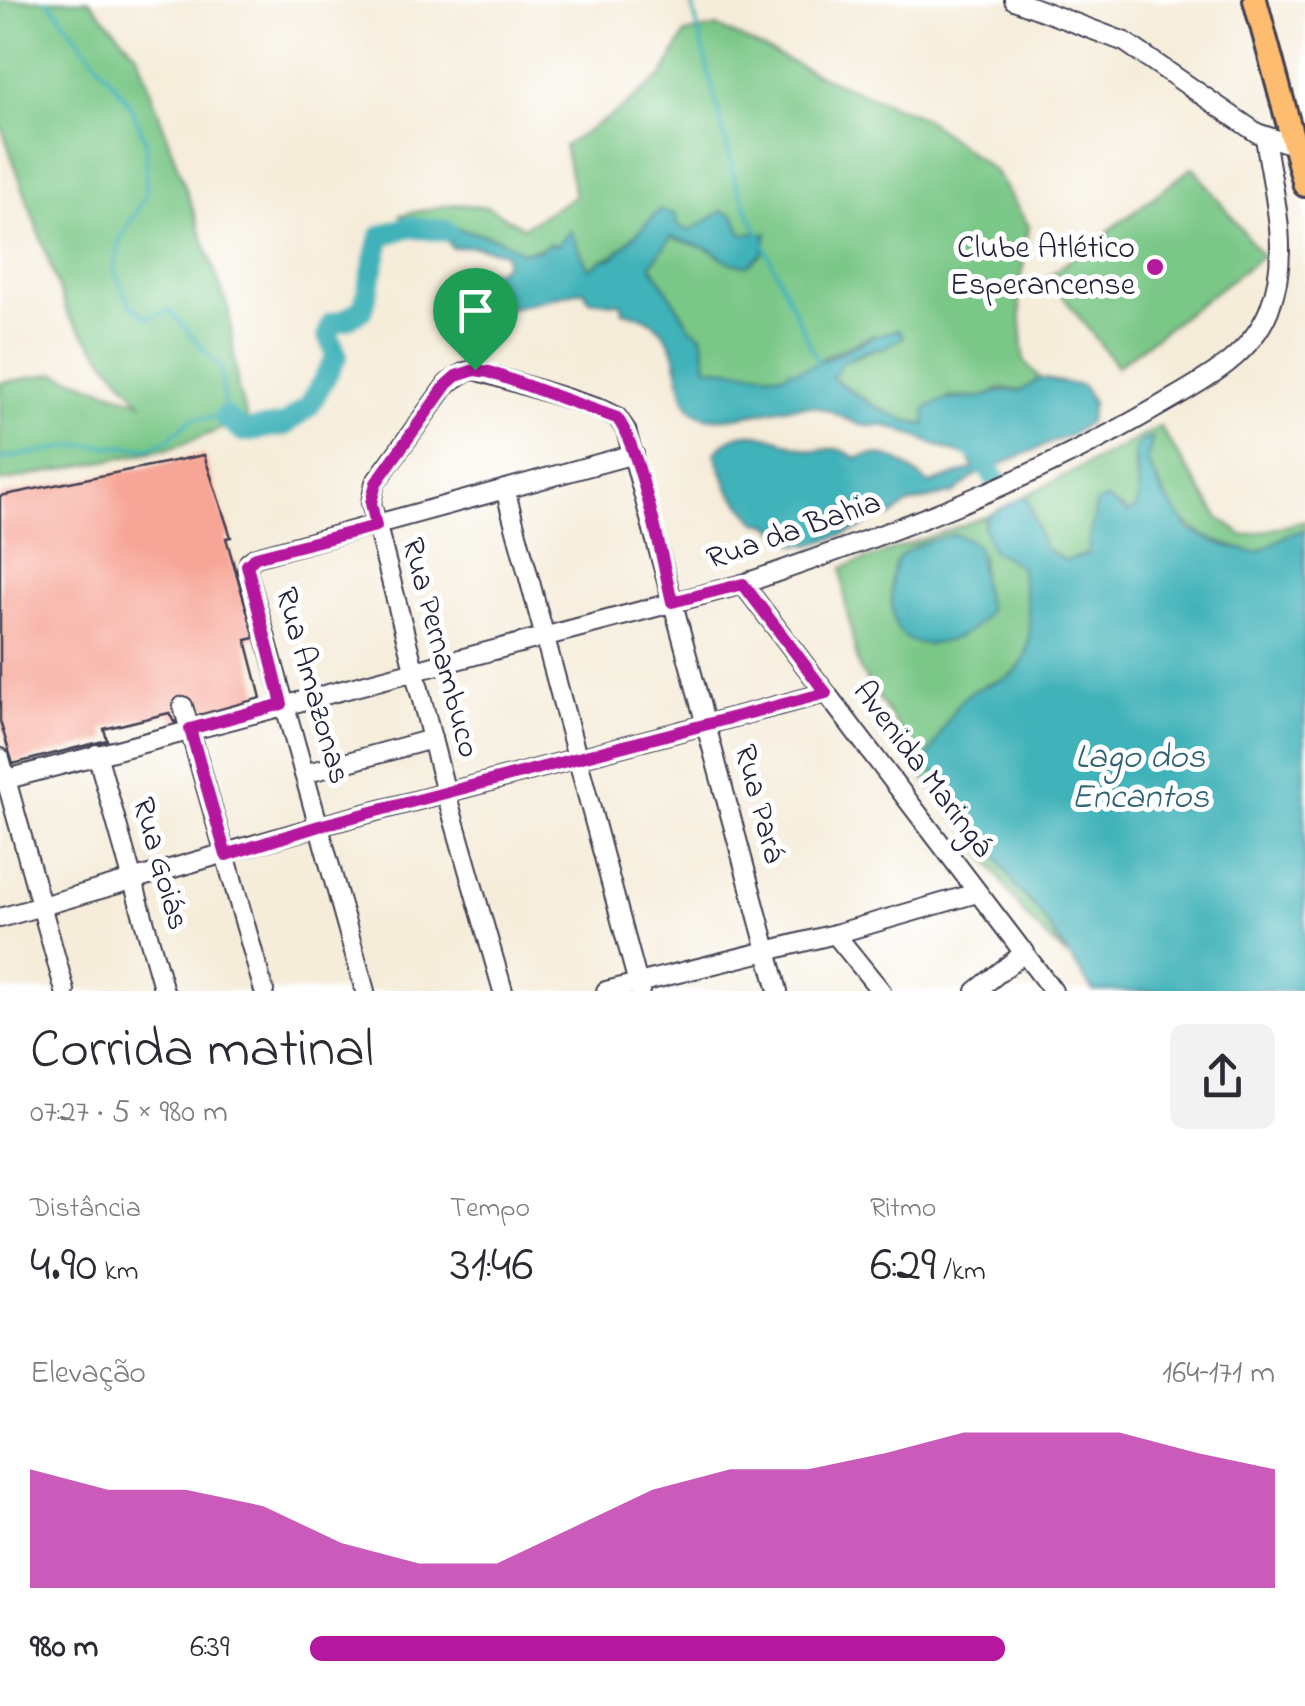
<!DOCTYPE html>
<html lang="pt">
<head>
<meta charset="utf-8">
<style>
	body { margin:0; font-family:"Indie Flower",sans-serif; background:#f2f2f3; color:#2b2b33; height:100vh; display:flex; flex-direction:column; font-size:38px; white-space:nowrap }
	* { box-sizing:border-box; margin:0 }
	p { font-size:32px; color:#7c7c81 }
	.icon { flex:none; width:55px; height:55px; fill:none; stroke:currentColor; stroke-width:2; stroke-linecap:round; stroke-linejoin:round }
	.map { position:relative; height:991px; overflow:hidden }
	.details { display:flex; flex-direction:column; background:#fff; flex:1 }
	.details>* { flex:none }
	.pin { position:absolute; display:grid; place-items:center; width:85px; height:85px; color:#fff; margin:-102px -42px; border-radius:50% 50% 50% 0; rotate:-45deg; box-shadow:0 0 10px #0007 }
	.pin .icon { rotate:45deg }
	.round { display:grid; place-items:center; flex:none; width:105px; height:105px; border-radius:15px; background:#f2f2f3 }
	.summary { display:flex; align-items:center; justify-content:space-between; height:170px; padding:0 30px }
	h1 { font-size:55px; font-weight:600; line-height:75px }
	.metrics { display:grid; grid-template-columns:repeat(3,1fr); gap:15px; height:170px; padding:10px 30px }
	.metrics div { display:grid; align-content:center }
	.metrics b { font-size:50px; font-weight:600 }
	.metrics small { font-size:28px; font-weight:400 }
	.metrics p { font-size:28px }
	.chart { height:280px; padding:20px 30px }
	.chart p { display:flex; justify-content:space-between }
	.chart svg { width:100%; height:180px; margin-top:10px; fill:#b5179e; opacity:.7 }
	ul { padding:0 30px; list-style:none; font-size:32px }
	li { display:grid; grid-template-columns:160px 120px 1fr; align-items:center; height:75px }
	li i { height:25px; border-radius:12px; background:#b5179e }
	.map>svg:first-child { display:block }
	.green { fill:#7ac787; stroke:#4e7461; stroke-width:2.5; fill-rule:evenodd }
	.water { fill:#41b2b9; stroke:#326a7a; stroke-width:2.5 }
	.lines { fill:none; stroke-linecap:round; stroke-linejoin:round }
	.stream { stroke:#41b2b9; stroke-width:4 }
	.river { stroke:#41b2b9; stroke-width:22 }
	.building { fill:#f7a596 }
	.minor-casing { stroke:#424053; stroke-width:22 }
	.major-casing { stroke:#424053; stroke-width:28 }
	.minor { stroke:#fff; stroke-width:18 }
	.major { stroke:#fdbc70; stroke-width:22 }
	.route-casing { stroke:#fff; stroke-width:20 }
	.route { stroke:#b5179e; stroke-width:12 }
	.poi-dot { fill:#b5179e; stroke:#fff; stroke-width:4 }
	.labels { text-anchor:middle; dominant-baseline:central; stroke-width:10; stroke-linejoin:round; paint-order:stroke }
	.poi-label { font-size:32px; fill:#22223b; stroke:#fff; text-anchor:end }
	.street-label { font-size:32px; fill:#22223b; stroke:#fff }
	.water-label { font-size:35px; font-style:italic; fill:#306374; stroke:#fff }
</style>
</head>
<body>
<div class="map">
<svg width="1305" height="991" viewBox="0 0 1305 991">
	<rect width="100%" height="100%" fill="#fff"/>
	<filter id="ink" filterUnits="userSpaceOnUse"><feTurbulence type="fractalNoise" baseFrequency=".01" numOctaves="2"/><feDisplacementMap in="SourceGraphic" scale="20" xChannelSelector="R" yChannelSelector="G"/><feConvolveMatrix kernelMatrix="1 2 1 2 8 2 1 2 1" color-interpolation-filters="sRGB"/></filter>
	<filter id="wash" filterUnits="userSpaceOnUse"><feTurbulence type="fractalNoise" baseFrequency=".0048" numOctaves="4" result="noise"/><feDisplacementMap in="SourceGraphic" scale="40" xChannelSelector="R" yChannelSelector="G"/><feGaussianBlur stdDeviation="2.25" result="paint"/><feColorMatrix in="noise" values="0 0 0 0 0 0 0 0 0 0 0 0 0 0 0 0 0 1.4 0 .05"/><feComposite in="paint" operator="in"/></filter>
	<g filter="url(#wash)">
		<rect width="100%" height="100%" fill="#f5ecd9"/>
		<!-- green -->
		<g class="green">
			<path d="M0,0H89L138,55L229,311L238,390L247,419L175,447L0,482V383L56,373L141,402L68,315L0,123Z"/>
			<path d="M717,27L821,76L925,118L995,172L1029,226L1019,294L1024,361L1040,378L1021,391L1002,388L982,397H949L927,425C890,419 860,397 830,376L841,363L903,337L872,335L824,357L809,369L785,375L707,367L702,335L691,328L650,265L671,237L711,250L731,263L742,234L734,215L689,231L678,226L604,259L589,269L573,239L556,246L520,252C492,225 435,233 401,215L454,204L488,207L523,227L575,196L564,146L619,111L663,75L685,34Z"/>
			<path d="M1193,167L1262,256L1117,366L1048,277Z"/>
			<path d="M1160,427L1219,518L1244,536L1305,521V530L1287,535L1257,553C1189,537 1176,522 1147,460L1152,439L1134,465L1139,493L1136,509L1128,513L1122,507C1098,521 1086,523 1089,553L1066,561L1043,547L1027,495Z"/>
			<path d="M987,516L983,527L1020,566L1029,616V639L1024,662L1006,679L986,684L962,700L925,762L964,816L985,837L1017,889L1038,910L1067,957L1026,917L967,830L919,772L903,735L859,668L845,602L842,568ZM954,534L982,555L981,580L988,609L922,545Z"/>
		</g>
		<!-- water -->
		<g class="water">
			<path d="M660,210L675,214L678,225L689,231L722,211L734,215L742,234L767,233L762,254L748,265L731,263L711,250L671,237L651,265L691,328L702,335L707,367L784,375L790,370C807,375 868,332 899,330L903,337L880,350L873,348L841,363L839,370L831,377C860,398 890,419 926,425L925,409C955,393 952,402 981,397C999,394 1000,388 1021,391L1040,378L1083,386L1092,403L1089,422L1070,435L976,475L954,493L908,504L890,517L874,518L860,529L811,545L795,544L768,524L757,522L729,490L715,453C745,416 775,442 811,450C820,452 827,448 836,449C843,449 850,455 857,458C890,446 907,468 930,484L973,469L969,455C941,451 918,435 890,427C880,423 872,428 861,425C845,420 829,408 812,406C780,403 723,428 698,414C664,396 699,326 623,311L622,304L589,300L584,290L511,308L501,306V292L481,284L478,273L496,270L505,264V253L474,246L452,248L445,238L421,234L415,223C442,226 501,234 521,252L540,250L550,243L556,246L570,231L589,269L604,259L612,258Z"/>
			<path d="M1153,438L1147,460L1163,494L1191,531L1224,545L1257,553L1287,535L1305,530V991H1093L1038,910L1017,889L985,837L964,816L925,762C937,743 946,718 961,701C971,689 988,685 1002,680C1045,663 1026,600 1020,566L992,550L983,527L987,516L1026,495L1043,547L1066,561L1088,554C1088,536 1094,521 1096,503L1107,499L1128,513L1136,509L1139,493L1134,450L1141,441Z"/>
			<path d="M954,534C986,544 977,550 981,576C982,587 986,598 988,609C978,637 914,661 897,628C891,616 892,602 891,590C891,577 893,562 903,554C916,543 939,539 954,534Z"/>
		</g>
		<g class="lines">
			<!-- stream -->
			<g class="stream">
				<path d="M691,0L736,184L759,235"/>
				<path d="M763,243L818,362"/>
				<path d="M0,459L81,445L149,448L168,440L193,418L225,417L221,369L169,310L148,318L130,304L114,270L120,240L146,195V141L129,103L48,0"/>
			</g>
			<!-- river -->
			<g class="river">
				<path d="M225,417L243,431L285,425L309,406L337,356L328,336L332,323L345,320L363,309L381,236L407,227L446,231"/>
				<path d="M971,448L979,452L995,478"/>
			</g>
		</g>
		<g id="blocks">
			<!-- building -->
			<path class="building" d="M204,455L231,537L226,538L255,638L246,640L261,698L174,722L169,713L104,729L107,740L13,764L0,721V496Z"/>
		</g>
	</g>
	<g filter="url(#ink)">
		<use href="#blocks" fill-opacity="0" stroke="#424053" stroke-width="2.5"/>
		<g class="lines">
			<!-- minor casing -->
			<g class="minor-casing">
				<g id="minor">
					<path d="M1014,0L1125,42L1257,133L1305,149"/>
					<path d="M505,489L640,991"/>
					<path d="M743,584L1053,991"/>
					<path d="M183,706L264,991"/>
					<path d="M97,754L164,991"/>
					<path d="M0,758L65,991"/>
					<path d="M304,774L432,739"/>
					<path d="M0,781L743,584C885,535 1026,484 1156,408C1200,382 1249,359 1269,310C1292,253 1273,194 1265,137"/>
					<path d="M0,918L319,826L826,693"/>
					<path d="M835,934L881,991"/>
					<path d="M365,991L247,571L249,562L256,557L634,454"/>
					<path d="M503,991L446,793L371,503L375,483L447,384L465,372L475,370L601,409L617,417L626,430L778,991"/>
					<path d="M606,991L835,934L977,893"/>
					<path d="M976,991L1025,952"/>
				</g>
			</g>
			<!-- major casing -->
			<g class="major-casing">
				<path id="major" d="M1255,0L1305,185"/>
			</g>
			<!-- minor -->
			<use href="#minor" class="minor"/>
			<!-- major -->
			<use href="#major" class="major"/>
		</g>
	</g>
	<g class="lines" filter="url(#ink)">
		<!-- route casing -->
		<g class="route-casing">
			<path id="route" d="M475,370L489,372L617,418C639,445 663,562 672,602L743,584L826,693L319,826L226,855L190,729L282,704L247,565L256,557L376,526L371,503L376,483L447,384L456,376Z"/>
		</g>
		<!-- route -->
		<use href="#route" class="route"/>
	</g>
	<!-- markers -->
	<circle class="poi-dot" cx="1155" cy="267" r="10"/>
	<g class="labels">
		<!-- poi labels -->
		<g class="poi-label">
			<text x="1135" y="249">Clube Atlético<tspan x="1135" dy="37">Esperancense</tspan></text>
		</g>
		<!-- street labels -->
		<g class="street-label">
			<text transform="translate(794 532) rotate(-19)">Rua da Bahia</text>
			<text transform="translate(439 648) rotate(75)">Rua Pernambuco</text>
			<text transform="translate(311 686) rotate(74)">Rua Amazonas</text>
			<text transform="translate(922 770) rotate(53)">Avenida Maringá</text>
			<text transform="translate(758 804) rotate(75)">Rua Pará</text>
			<text transform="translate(159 864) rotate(74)">Rua Goiás</text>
		</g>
		<!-- water labels -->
		<g class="water-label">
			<text x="1140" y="758">Lago dos<tspan x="1140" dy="40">Encantos</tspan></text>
		</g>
	</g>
</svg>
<div class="pin" style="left:475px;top:370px;background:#1e9e55"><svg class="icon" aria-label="arrive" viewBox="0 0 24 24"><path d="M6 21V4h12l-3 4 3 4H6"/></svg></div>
</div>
<section class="details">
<div class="summary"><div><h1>Corrida matinal</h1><p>07:27 · 5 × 980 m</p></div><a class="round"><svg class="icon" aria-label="share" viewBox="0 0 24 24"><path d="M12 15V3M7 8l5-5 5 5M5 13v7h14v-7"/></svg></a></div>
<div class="metrics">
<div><p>Distância</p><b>4.90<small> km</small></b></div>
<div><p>Tempo</p><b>31:46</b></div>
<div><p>Ritmo</p><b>6:29<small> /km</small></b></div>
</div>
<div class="chart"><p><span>Elevação</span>164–171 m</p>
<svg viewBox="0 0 160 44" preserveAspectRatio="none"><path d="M0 44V15L10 20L20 20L30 24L40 33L50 38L60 38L70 29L80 20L90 15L100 15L110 11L120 6L130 6L140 6L150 11L160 15V44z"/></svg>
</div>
<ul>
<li><b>980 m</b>6:39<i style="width:72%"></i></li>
</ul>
</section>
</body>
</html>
